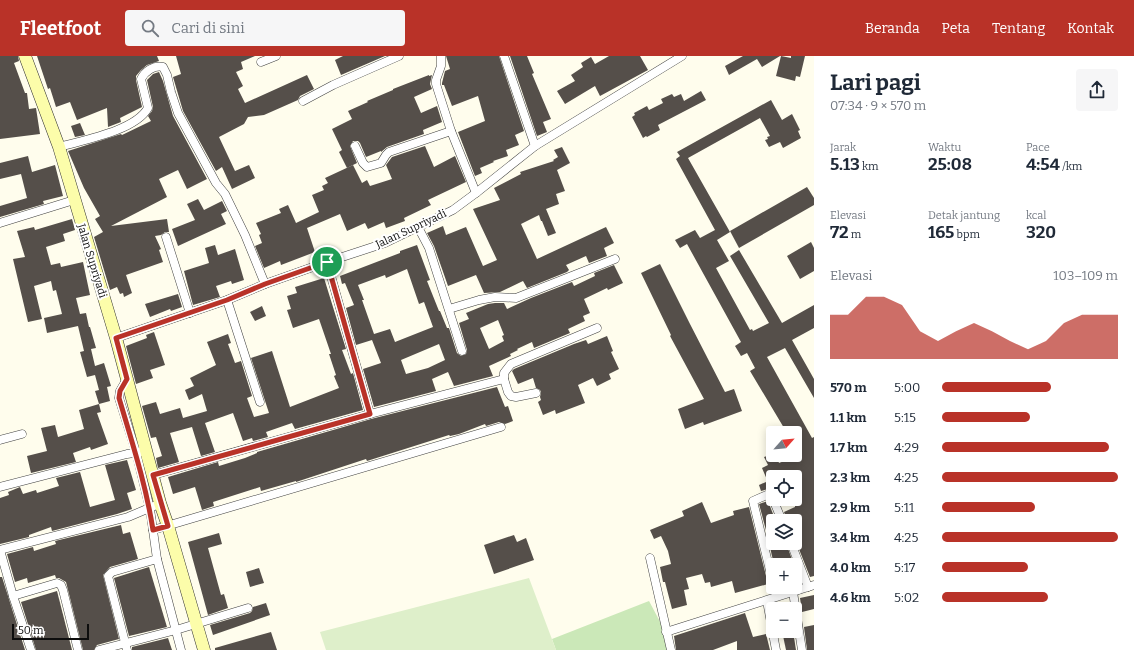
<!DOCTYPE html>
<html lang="id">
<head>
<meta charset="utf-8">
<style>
	body { margin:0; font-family:Bitter,serif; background:#f6f6f7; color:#1f2937; height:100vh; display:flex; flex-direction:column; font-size:15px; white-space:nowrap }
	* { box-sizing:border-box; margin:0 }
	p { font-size:13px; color:#747a83 }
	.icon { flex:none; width:22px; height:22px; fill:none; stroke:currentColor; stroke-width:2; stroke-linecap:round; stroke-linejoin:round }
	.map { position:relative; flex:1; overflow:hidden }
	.side { display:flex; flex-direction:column; background:#fff; width:320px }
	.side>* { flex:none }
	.needle { width:26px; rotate:63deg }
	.buttons { position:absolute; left:766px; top:370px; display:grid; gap:8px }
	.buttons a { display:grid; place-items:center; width:36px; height:36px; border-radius:4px; background:#fff; box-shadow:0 2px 10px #0003; font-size:20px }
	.scale { position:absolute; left:12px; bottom:10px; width:77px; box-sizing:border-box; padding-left:4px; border:2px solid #0d0d0d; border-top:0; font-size:11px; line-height:14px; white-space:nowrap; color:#0d0d0d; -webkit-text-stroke:3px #fff; paint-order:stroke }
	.pin { position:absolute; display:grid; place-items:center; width:34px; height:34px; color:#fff; margin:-17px; border:2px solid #fff; border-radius:50%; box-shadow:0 1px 4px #0007 }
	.round { display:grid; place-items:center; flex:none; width:42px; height:42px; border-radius:4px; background:#f6f6f7 }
	.head { display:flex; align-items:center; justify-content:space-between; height:68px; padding:0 16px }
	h1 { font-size:22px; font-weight:700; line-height:30px }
	.stats { display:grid; grid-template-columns:repeat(3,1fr); gap:6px; height:68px; padding:4px 16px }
	.stats div { display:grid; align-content:center }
	.stats b { font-size:17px; font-weight:700 }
	.stats small { font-size:11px; font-weight:400 }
	.stats p { font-size:11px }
	.chart { height:112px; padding:8px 16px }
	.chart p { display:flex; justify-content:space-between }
	.chart svg { width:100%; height:72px; margin-top:4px; fill:#b93228; opacity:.7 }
	ul { padding:0 16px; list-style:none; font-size:13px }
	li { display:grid; grid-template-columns:64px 48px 1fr; align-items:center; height:30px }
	li i { height:10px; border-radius:5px; background:#b93228 }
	header { display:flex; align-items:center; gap:24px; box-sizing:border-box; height:56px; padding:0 20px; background:#b93228; color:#fff }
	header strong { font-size:19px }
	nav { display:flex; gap:22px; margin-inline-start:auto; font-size:14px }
	.search { width:280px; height:36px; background:#f6f6f7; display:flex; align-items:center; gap:10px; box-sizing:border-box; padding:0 14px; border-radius:4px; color:#747a83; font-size:15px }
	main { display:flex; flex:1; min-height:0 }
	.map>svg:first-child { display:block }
	.green { fill:#cbe8b8 }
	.pitch { fill:#deefca }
	.building { fill:#554f4a; fill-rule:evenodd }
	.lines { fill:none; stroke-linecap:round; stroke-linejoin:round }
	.street-casing { stroke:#404040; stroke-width:9 }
	.secondary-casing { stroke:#2f2f2f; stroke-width:13 }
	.street { stroke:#fff; stroke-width:8 }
	.secondary { stroke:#fcfdaa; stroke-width:12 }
	.route-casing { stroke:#fff; stroke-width:8 }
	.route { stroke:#b93228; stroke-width:5 }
	.labels { text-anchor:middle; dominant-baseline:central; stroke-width:4; stroke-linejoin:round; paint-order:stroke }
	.street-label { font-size:11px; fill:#0d0d0d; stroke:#fff }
</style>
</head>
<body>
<header>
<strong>Fleetfoot</strong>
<div class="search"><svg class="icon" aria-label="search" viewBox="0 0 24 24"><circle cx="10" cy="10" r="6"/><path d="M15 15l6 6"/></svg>Cari di sini</div>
<nav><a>Beranda</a><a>Peta</a><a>Tentang</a><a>Kontak</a></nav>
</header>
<main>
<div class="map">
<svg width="814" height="594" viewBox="0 0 814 594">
	<rect width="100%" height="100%" fill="#fffded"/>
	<!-- green -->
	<path class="green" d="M649,545L666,577L669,594H556L552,583Z"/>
	<!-- pitch -->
	<path class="pitch" d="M529,522L556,594H326L320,576Z"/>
	<!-- building -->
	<g class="building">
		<path d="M0,0H18L19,5L14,7L25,37H27L29,53L36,52L40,78L0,83Z"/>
		<path d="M37,0H157L159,5L147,9L141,14L136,20V24L142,51L120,62L121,66L108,71L107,52L77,64L70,46L56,51L50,32L48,33Z"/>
		<path d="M176,0H255L241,6L243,13L236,16L243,30L238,33L245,47L307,19L314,33L300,40L298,44L264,59L248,61L244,68L219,81L235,115L249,109L255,122L232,133L222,111L216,115L183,55L173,21L181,18Z"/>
		<path d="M343,0H385L341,19L335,4Z"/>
		<path d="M446,0H499L524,75L515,79L519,89L506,94L508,100L493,105L494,106L480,112L482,117L475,120L458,76L485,65L478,40L452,50L444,29H442V27L445,15L450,13Z"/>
		<path d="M510,0H527L534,17L532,18L551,63L543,66L547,76L537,80Z"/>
		<path d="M609,0H640L648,14L600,40L595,30L565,48L557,35L575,25L571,19L583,11L581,7L591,1L595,8Z"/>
		<path d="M743,0H780L762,11L757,3L729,19L725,10Z"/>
		<path d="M781,0L791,2V0H805L800,21L796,20L795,25L776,20Z"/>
		<path d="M159,16L163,25L173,60L207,123L187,133L178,114L159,123L167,141L111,170L167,163L169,176H165L161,179L155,180L161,193L159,194L163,206L126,219L132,237L124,241L123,237L120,238L117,231L110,234L94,181L103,176L95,163L100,160L84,132L68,95L121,78L122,79L151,65L148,60L152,55L153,51L147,24L153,18Z"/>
		<path d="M429,19V20L432,19L430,28L432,33L414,41L421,57L437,50L442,66L423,74L424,78L387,91L381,96V95L366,101L360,87L358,85H353L350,90L357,107L347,112L339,96L342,94L332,73L352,63L348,55L368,46L367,45L393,34V33Z"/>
		<path d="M701,35L706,44L658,69L660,74L647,81L646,80L643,82L632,61L635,59L634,57L647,50L649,54L663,47L661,43L672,38L674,41L681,38L684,45Z"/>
		<path d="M771,44L782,64L792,58L800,74L798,75L801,82L783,92L780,86L769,91L765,84L768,83L767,81L770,80L760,62L688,102L730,176L717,184L729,205L716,212L750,274L752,273L753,275L769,267L730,200L739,194L782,267L814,249V272L792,284L814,323V342L785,292L767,301L812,382L814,381V520L810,521L795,483V461L787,464L784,456L795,451V421H773V434L771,433L762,412L768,409L764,401L773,398V399H776L779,407L800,399L795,388V377H787L750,315L755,312L747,297L741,300L735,290L741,286L687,188L680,192L675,184L695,174L700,182L715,174L676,103L680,100L677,96Z"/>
		<path d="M80,67L85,79L75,81L71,70Z"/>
		<path d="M425,90L434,111L455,100L466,126L428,144L431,149L404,162L405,165L386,172L384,166L368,173L365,167L347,175L340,158L307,172L315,196L281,209L280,205L264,212L255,190L262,187L259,179L261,178L256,167L281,157L279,153L288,149L296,167L319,156L312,139L324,134L322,130L328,127L325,122L353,109L362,127L367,124L370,130L392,123L386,109L392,101Z"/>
		<path d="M562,91L570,107L557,114L565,135L556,138L559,148L546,153L556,177L548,180L542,165H541L539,159L521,168L537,203L606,171L614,187L604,192L607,200L589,207L586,200L566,209L569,214L567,216L527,232L523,225L500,236L484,237L476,219L448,230L434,190L427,177L443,170L446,179L466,171L483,210L497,204L473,153L500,144L494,132L521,118L520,116L554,105L553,104L558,101L554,94Z"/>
		<path d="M28,100L32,116L55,109L63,140L43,145L44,148L0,161V150L27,142L21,118L0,123V107Z"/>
		<path d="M807,131L814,142V149L739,192L730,175Z"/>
		<path d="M198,143L204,154L222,145L227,155L221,158L226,168L178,190L172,173L195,164L187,148Z"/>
		<path d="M72,163L75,174L63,178L65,185L46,191L51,209L60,207L61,211L83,206L90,239L76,242L80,258L86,257L89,271H90L96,292L91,293L95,310L104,307L111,330L107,331L110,345L99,348L101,356L97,357L108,388L91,394L90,391L73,397L76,406L31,417L27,400L47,395L41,372L55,369L58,381L84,373L79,354L99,348L95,335L99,334L95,319L87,321L80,296L84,295L78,270L47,277L44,262L62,258L56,234L53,235L51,225L34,230L42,263L28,266L13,203L25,201L17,175L34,171L35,174Z"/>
		<path d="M811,186L814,192V215L800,223L787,200Z"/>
		<path d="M215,189L218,199L235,193L244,224L232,228L231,225L216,230L220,241L193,249L184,215L209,207L205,192Z"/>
		<path d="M417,189L430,224L427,225L439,255H440L447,272H449L457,297L461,300L466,298L467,294L459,267L469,263L466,257L488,248L495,247H504L507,253L531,242L572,226L574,230L595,220L594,217L614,209L623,227L608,234L607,232L584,243L590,257L583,260L585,265L568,273L570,277L534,292L532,286L517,293L518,294L510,298L511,300L489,310L493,320L454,330L448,316L432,323L436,335L374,351L363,313L381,307L372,284L356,289L346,252L354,249L345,227L342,228L340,220L400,197V195ZM407,213L419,248L424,246L433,271L395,286L390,273L374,278L362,244H364L358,229L385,219L386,222ZM498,264L504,279L502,280L504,285L489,293L480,272ZM439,288L445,304L428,312L406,318L401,304Z"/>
		<path d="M660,208L690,268L725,336L734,333L742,355L704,369L703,366L685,373L678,353L704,343L670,280L671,279L641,217Z"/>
		<path d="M324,222L346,293L342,294L351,318L353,317L363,354L295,373L292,367L266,376L268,381L253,385L252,382L243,385L233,357L205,367L215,396L201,400L192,371L170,377L179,406L158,412L156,402L162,400L156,381L151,382L142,350L156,346L160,358L180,352L183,362L207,355L202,338L189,344L185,334L194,330L190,322L216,309L207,286L228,278L231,287L228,288L235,307L241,305L252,340L247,342L254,361L269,357L251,302L272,295L290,351L339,332L334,320L336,319L329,298H331L319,263L293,272L287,254L291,253L287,240L297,237L295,231Z"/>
		<path d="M178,238L182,251L171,255L170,253L150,261L145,248Z"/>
		<path d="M262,250L266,260L255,265L250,256Z"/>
		<path d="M154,276L165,309L150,314L153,322L136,328L126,290L147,282L146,279Z"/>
		<path d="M607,280L613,295L611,296L619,313L609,318L611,323L597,330L593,322L578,329L585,347L556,358L555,354L543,359L538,346L541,344L540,341L541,336L540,334L536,332L533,322L518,328L512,315L514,313L574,288L586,284L588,288Z"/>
		<path d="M497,331L505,351L508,350L513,365L505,368L499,366L486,370L485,368L459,378L450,380L449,379L367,405L366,403L296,426V425L261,435L260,431L213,446L214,450L202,454L195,431L173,438L168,421L218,406L219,410L245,402L257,397V396L371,363Z"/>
		<path d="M127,404L136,434L127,437L132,453L117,458L52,475L51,471L29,479V481L0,488V442L9,439L8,436L20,431L23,438L36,434L37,437L59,430L56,422L80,416L90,451L115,444L105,409Z"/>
		<path d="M766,426L768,433L761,435L759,429Z"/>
		<path d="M768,445L773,458V472L766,474L759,448Z"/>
		<path d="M702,446L711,467L734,459L733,455L749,451L768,528L735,537L732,525L711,531L710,526L705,527L702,518L686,522L689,533L684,534L687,549L672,553L665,526H663L660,511L671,508L668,495L661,480L654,483L650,474L684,460L682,455Z"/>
		<path d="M121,469L123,478L130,476L138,503L110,511L103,519L119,583L97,589L94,594H83L66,526L59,522H56L55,519L28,527L27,522L15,526L7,498L33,491L34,495L56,488L55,485Z"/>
		<path d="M219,477L222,488L208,492L221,539L224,538L228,552L208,559L188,486Z"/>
		<path d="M514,479L517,486L526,482L534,504L494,518L484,489Z"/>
		<path d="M780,487H786L794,509H774L770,491Z"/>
		<path d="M149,511L167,571L129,580L114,522Z"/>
		<path d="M259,512L264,527L250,531L246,516Z"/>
		<path d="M0,521H2L25,594H0Z"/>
		<path d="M57,535L72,594H36L21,546Z"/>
		<path d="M814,539V553L802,556L800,542Z"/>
		<path d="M266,547L270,559L213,579L210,569L250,557L252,555L253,551Z"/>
		<path d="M745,557L753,581L766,578L770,594H737V585L713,594H676L674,580Z"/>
		<path d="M814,569V594H807L804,571Z"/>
		<path d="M782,575H793L796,594H786Z"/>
		<path d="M271,576L277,594H215V592Z"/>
		<path d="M168,582L172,594H132V591Z"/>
	</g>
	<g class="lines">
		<!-- street casing -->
		<g class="street-casing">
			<g id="street">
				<path d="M441,0V10L436,24V28L451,75L476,137"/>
				<path d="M504,0L535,90"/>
				<path d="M261,6L276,0"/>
				<path d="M303,45L333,29L399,0"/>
				<path d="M355,90L363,107L367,111L381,107L386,99L389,96L451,75"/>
				<path d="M59,91C83,84 135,75 148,52L141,23C145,15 154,9 163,11L167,19L171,36L178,57L216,127L225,138L245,179L265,228"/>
				<path d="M0,167L74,144"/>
				<path d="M418,171L429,192L462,295"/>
				<path d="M166,181L190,257"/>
				<path d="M327,206L370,358"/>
				<path d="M227,244L260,346"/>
				<path d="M449,253L479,244L495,241L516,242L615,203"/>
				<path d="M116,282L227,244L265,228L327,206L385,187L418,171L453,154L476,137L535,90L682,0"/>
				<path d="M127,323L120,335L119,342L136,396L150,453L157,503"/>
				<path d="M504,323V317L511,308L597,272"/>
				<path d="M0,384L22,378"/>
				<path d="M153,419L370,358L504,323L508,336L511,340L516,341L536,337"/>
				<path d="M0,431L127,398L140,396"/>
				<path d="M773,442L769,438L753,445L773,527"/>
				<path d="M773,443L782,465"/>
				<path d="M153,474L501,371"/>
				<path d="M791,487L808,531"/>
				<path d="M0,494L128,461L154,450"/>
				<path d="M0,494L13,540"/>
				<path d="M650,502L671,594"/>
				<path d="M793,536L802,594"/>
				<path d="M767,545L776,594"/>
				<path d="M666,576L814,529"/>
				<path d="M31,594L13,540L57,527L61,529L63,534L78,594"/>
				<path d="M99,594L176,574L248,552"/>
				<path d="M127,594L108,520L112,516L157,503L181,594"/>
			</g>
		</g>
		<!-- secondary casing -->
		<g class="secondary-casing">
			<path id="secondary" d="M25,0L59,91L116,282L160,447L168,470L204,594"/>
		</g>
		<!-- street -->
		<use href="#street" class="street"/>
		<!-- secondary -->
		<use href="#secondary" class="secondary"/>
	</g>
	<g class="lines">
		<!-- route casing -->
		<g class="route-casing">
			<path id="route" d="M327,206L370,358L153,419L168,470L153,474C146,429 132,386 119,342L120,335L127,323L116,282L227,244L265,228Z"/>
		</g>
		<!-- route -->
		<use href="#route" class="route"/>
	</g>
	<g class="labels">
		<!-- street labels -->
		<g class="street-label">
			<text transform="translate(411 173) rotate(-25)">Jalan Supriyadi</text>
			<text transform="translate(92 205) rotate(73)">Jalan Supriyadi</text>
		</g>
	</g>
</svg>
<div class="buttons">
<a><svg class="needle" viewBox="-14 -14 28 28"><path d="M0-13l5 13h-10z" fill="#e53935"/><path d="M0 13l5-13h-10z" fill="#747a83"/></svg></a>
<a><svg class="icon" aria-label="locate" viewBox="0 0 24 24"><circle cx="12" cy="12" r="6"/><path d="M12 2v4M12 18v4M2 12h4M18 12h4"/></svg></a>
<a><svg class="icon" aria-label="layers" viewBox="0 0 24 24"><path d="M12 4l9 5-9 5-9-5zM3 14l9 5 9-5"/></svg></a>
<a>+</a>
<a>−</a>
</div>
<div class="scale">50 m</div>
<div class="pin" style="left:327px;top:206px;background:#1e9e55"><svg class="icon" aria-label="arrive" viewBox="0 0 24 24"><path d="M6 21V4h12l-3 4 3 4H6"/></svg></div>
</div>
<section class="side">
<div class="head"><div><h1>Lari pagi</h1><p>07:34 · 9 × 570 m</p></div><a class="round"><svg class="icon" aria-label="share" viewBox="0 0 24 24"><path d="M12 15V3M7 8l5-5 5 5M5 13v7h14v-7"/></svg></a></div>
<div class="stats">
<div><p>Jarak</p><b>5.13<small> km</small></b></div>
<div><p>Waktu</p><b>25:08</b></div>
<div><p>Pace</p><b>4:54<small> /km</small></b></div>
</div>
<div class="stats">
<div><p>Elevasi</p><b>72<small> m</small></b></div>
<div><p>Detak jantung</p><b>165<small> bpm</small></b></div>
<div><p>kcal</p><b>320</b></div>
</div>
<div class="chart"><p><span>Elevasi</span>103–109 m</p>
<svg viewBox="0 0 160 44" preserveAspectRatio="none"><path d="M0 44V17L10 17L20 6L30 6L40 11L50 27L60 33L70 27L80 22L90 27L100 33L110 38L120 33L130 22L140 17L150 17L160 17V44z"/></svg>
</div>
<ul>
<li><b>570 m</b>5:00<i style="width:62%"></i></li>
<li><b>1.1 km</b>5:15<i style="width:50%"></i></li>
<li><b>1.7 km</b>4:29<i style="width:95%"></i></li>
<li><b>2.3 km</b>4:25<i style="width:100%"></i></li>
<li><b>2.9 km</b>5:11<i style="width:53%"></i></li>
<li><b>3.4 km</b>4:25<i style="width:100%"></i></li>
<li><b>4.0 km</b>5:17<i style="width:49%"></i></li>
<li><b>4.6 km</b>5:02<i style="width:60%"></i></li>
</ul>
</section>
</main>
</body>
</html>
